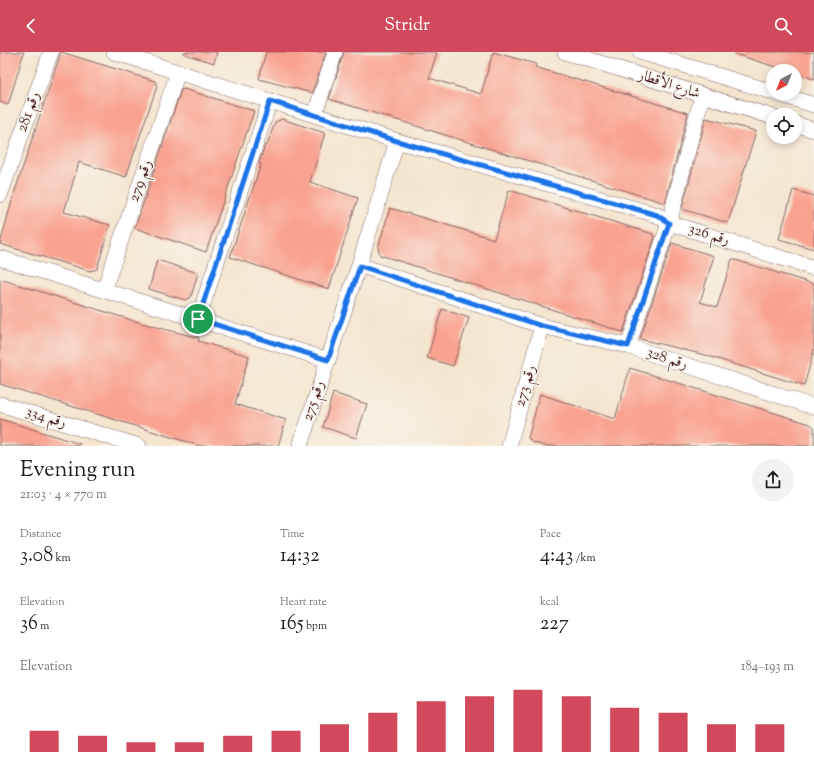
<!DOCTYPE html>
<html lang="en">
<head>
<meta charset="utf-8">
<style>
	body { margin:0; font-family:"Sorts Mill Goudy",Amiri,serif; background:#f2f2f2; color:#202124; height:100vh; display:flex; flex-direction:column; font-size:15px; white-space:nowrap }
	* { box-sizing:border-box; margin:0 }
	p { font-size:13px; color:#757577 }
	.icon { flex:none; width:22px; height:22px; fill:none; stroke:currentColor; stroke-width:2; stroke-linecap:round; stroke-linejoin:round }
	.map { position:relative; height:394px; overflow:hidden }
	.details { display:flex; flex-direction:column; background:#fff; flex:1 }
	.details>* { flex:none }
	.needle { width:26px; rotate:222deg }
	.buttons { position:absolute; left:766px; top:12px; display:grid; gap:8px }
	.buttons a { display:grid; place-items:center; width:36px; height:36px; border-radius:50%; background:#fff; box-shadow:0 2px 10px #0003; font-size:20px }
	.pin { position:absolute; display:grid; place-items:center; width:34px; height:34px; color:#fff; margin:-17px; border:2px solid #fff; border-radius:50%; box-shadow:0 1px 4px #0007 }
	.round { display:grid; place-items:center; flex:none; width:42px; height:42px; border-radius:21px; background:#f2f2f2 }
	.summary { display:flex; align-items:center; justify-content:space-between; height:68px; padding:0 20px }
	h1 { font-size:22px; font-weight:600; line-height:30px }
	.figures { display:grid; grid-template-columns:repeat(3,1fr); gap:6px; height:68px; padding:4px 20px }
	.figures div { display:grid; align-content:center }
	.figures b { font-size:20px; font-weight:600 }
	.figures small { font-size:11px; font-weight:400 }
	.figures p { font-size:11px }
	.chart { height:112px; padding:8px 20px }
	.chart p { display:flex; justify-content:space-between }
	.chart svg { width:100%; height:72px; margin-top:4px; stroke:#d1495b; stroke-width:6 }
	header { display:flex; justify-content:space-between; align-items:center; height:52px; padding:0 20px; background:#d1495b; color:#fff; font-size:18px; font-weight:600 }
	.map>svg:first-child { display:block }
	.building { fill:#f9a28f }
	.lines { fill:none; stroke-linecap:round; stroke-linejoin:round }
	.minor-casing { stroke:#866464; stroke-width:16 }
	.minor { stroke:#fff; stroke-width:15 }
	.route-casing { stroke:#fff; stroke-width:8 }
	.route { stroke:#1a73e8; stroke-width:5 }
	.labels { text-anchor:middle; dominant-baseline:central; stroke-width:3; stroke-linejoin:round; paint-order:stroke }
	.street-label { font-size:15px; fill:#4a1f2b; stroke:#f7f3e8 }
</style>
</head>
<body>
<header><svg class="icon" aria-label="back" viewBox="0 0 24 24"><path d="M15 5l-7 7 7 7"/></svg>Stridr<svg class="icon" aria-label="search" viewBox="0 0 24 24"><circle cx="10" cy="10" r="6"/><path d="M15 15l6 6"/></svg></header>
<div class="map">
<svg width="814" height="394" viewBox="0 0 814 394">
	<rect width="100%" height="100%" fill="#f7f3e8"/>
	<filter id="ink" filterUnits="userSpaceOnUse"><feTurbulence type="fractalNoise" baseFrequency=".025" numOctaves="2"/><feDisplacementMap in="SourceGraphic" scale="8" xChannelSelector="R" yChannelSelector="G"/><feConvolveMatrix kernelMatrix="1 2 1 2 8 2 1 2 1" color-interpolation-filters="sRGB"/></filter>
	<filter id="wash" filterUnits="userSpaceOnUse"><feTurbulence type="fractalNoise" baseFrequency=".012" numOctaves="4" result="noise"/><feDisplacementMap in="SourceGraphic" scale="16" xChannelSelector="R" yChannelSelector="G"/><feGaussianBlur stdDeviation="0.9" result="paint"/><feColorMatrix in="noise" values="0 0 0 0 0 0 0 0 0 0 0 0 0 0 0 0 0 1.4 0 .05"/><feComposite in="paint" operator="in"/></filter>
	<g filter="url(#wash)">
		<rect width="100%" height="100%" fill="#f4e5cf"/>
		<g id="blocks">
			<!-- building -->
			<g class="building">
				<path d="M0,0H24L8,53L0,50Z"/>
				<path d="M61,0L155,29L157,34L126,125L79,110L64,160L110,173L97,217L90,219L0,192L13,145Z"/>
				<path d="M184,0H217L214,11L184,2Z"/>
				<path d="M266,0H326L312,41L259,27Z"/>
				<path d="M344,0H437L429,26L481,42L493,0L536,12L535,15L688,61L665,151L329,47Z"/>
				<path d="M735,0H814V27L795,21V19H788L735,2Z"/>
				<path d="M184,37L254,59L206,200L135,176L181,38Z"/>
				<path d="M706,66L756,79L728,171L682,157Z"/>
				<path d="M282,67L325,81L310,130L358,146L329,237L230,205L261,112L259,111L265,93H267L275,70Z"/>
				<path d="M509,138L653,182V184L655,185L623,280L380,203L378,196L390,156L494,187Z"/>
				<path d="M793,138L814,144V197L779,187Z"/>
				<path d="M672,191L714,204L700,250L717,255L732,207L814,232V298L804,334L705,303L640,287Z"/>
				<path d="M157,208L198,221L191,245L185,248L149,237Z"/>
				<path d="M0,227L141,271L199,286L198,289L249,304L235,352L286,368L278,394H200L0,332Z"/>
				<path d="M442,257L469,266L453,314L427,306Z"/>
				<path d="M630,316L810,372L814,375V394H544L532,390L528,386L540,342L615,367Z"/>
				<path d="M333,341L367,352L356,386L323,375Z"/>
				<path d="M0,367L80,392L79,394H0Z"/>
			</g>
		</g>
	</g>
	<g filter="url(#ink)">
		<use href="#blocks" fill-opacity="0" stroke="#866464" stroke-width="1"/>
		<g class="lines">
			<!-- minor casing -->
			<g class="minor-casing">
				<g id="minor">
					<path d="M114,0L397,89L657,163L669,171L814,216"/>
					<path d="M565,0L773,65"/>
					<path d="M640,0L773,40"/>
					<path d="M775,41L814,53"/>
					<path d="M315,62L335,0"/>
					<path d="M795,72L814,78"/>
					<path d="M0,143L51,0"/>
					<path d="M0,206L328,308"/>
					<path d="M359,213L542,274L628,294L814,355"/>
					<path d="M104,238L178,20"/>
					<path d="M198,267L270,49"/>
					<path d="M628,294L669,171L702,44"/>
					<path d="M0,352L139,394"/>
					<path d="M300,394L359,213L397,89"/>
					<path d="M509,394L542,274"/>
				</g>
			</g>
			<!-- minor -->
			<use href="#minor" class="minor"/>
		</g>
	</g>
	<g class="lines" filter="url(#ink)">
		<!-- route casing -->
		<g class="route-casing">
			<path id="route" d="M270,49L397,89L657,163L669,171L628,294L542,274L360,214L328,308L198,267Z"/>
		</g>
		<!-- route -->
		<use href="#route" class="route"/>
	</g>
	<g class="labels">
		<!-- street labels -->
		<g class="street-label">
			<text transform="translate(669 33) rotate(18)">شارع الأقطار</text>
			<text transform="translate(29 60) rotate(-70)">رقم 281</text>
			<text transform="translate(141 129) rotate(-71)">رقم 279</text>
			<text transform="translate(709 183) rotate(17)">رقم 326</text>
			<text transform="translate(667 307) rotate(18)">رقم 328</text>
			<text transform="translate(526 334) rotate(-74)">رقم 273</text>
			<text transform="translate(314 349) rotate(-72)">رقم 275</text>
			<text transform="translate(46 366) rotate(17)">رقم 334</text>
		</g>
	</g>
</svg>
<div class="buttons">
<a><svg class="needle" viewBox="-14 -14 28 28"><path d="M0-13l5 13h-10z" fill="#e53935"/><path d="M0 13l5-13h-10z" fill="#757577"/></svg></a>
<a><svg class="icon" aria-label="locate" viewBox="0 0 24 24"><circle cx="12" cy="12" r="6"/><path d="M12 2v4M12 18v4M2 12h4M18 12h4"/></svg></a>
</div>
<div class="pin" style="left:198px;top:267px;background:#1e9e55"><svg class="icon" aria-label="arrive" viewBox="0 0 24 24"><path d="M6 21V4h12l-3 4 3 4H6"/></svg></div>
</div>
<section class="details">
<div class="summary"><div><h1>Evening run</h1><p>21:03 · 4 × 770 m</p></div><a class="round"><svg class="icon" aria-label="share" viewBox="0 0 24 24"><path d="M12 15V3M7 8l5-5 5 5M5 13v7h14v-7"/></svg></a></div>
<div class="figures">
<div><p>Distance</p><b>3.08<small> km</small></b></div>
<div><p>Time</p><b>14:32</b></div>
<div><p>Pace</p><b>4:43<small> /km</small></b></div>
</div>
<div class="figures">
<div><p>Elevation</p><b>36<small> m</small></b></div>
<div><p>Heart rate</p><b>165<small> bpm</small></b></div>
<div><p>kcal</p><b>227</b></div>
</div>
<div class="chart"><p><span>Elevation</span>184–193 m</p>
<svg viewBox="0 0 160 44" preserveAspectRatio="none"><path d="M5 44V31M15 44V34M25 44V38M35 44V38M45 44V34M55 44V31M65 44V27M75 44V20M85 44V13M95 44V10M105 44V6M115 44V10M125 44V17M135 44V20M145 44V27M155 44V27"/></svg>
</div>
</section>
</body>
</html>
